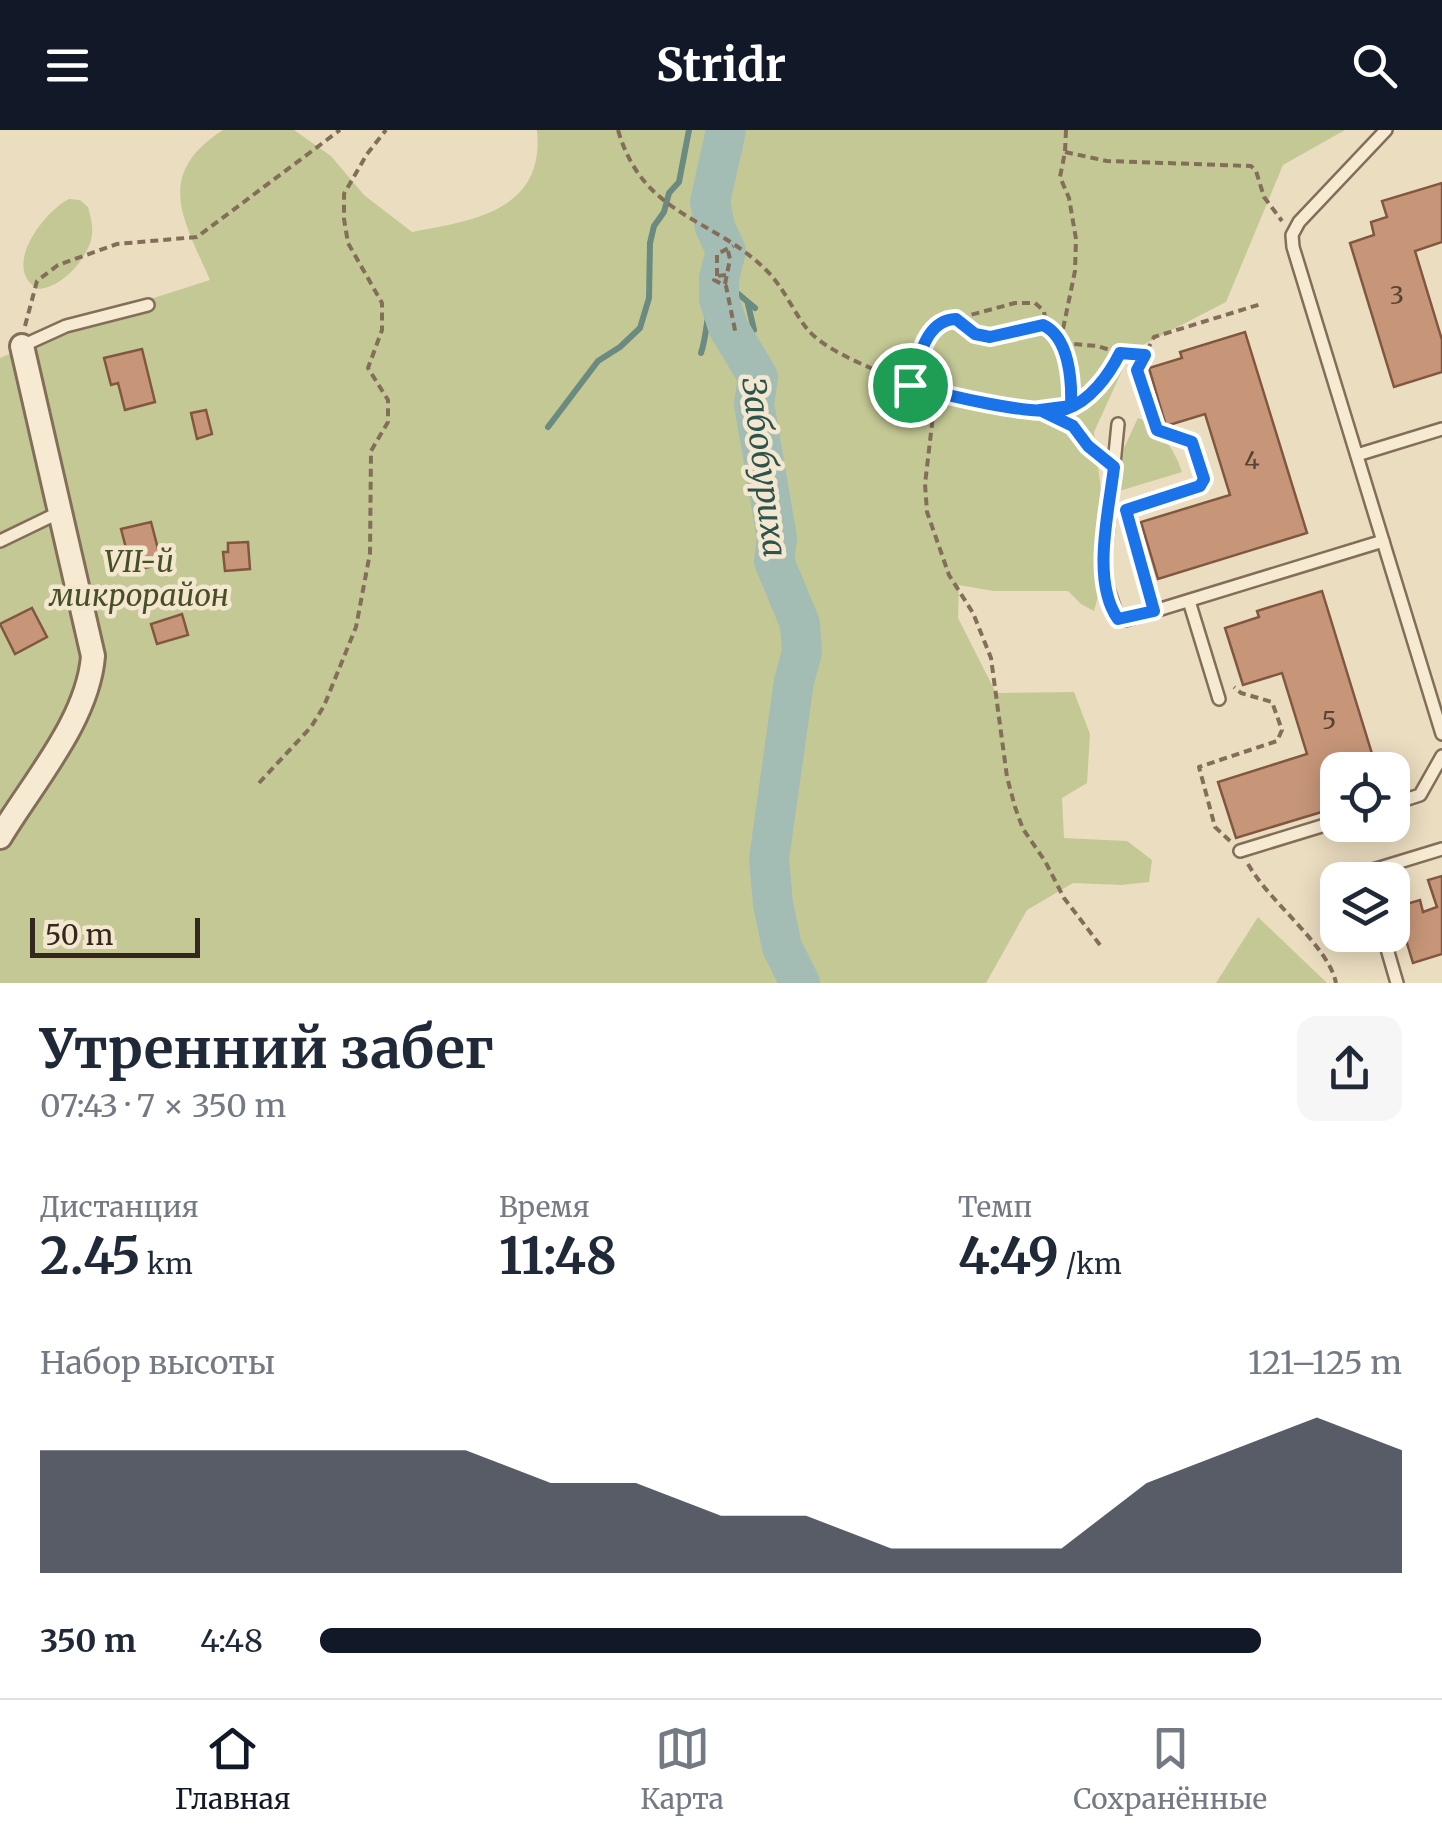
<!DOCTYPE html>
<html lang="ru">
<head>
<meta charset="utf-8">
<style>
	body { margin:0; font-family:Merriweather,serif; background:#f6f6f7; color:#1f2937; height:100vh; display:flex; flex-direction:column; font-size:38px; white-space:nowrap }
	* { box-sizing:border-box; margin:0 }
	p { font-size:32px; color:#747a83 }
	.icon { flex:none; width:55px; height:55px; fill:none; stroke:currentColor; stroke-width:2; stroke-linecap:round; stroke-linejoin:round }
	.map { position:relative; height:853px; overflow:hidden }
	.sheet { display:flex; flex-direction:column; background:#fff; flex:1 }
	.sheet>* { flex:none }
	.buttons { position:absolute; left:1320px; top:622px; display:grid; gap:20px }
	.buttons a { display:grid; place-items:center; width:90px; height:90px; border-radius:20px; background:#fff; box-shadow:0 5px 25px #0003; font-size:50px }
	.scale { position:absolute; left:30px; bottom:25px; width:170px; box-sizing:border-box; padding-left:10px; border:5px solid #34271d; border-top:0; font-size:28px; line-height:35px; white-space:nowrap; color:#34271d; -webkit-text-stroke:8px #f3e7cf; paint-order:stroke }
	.pin { position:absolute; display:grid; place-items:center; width:85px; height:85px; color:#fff; margin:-42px; border:5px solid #fff; border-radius:50%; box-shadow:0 2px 10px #0007 }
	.round { display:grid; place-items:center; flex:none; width:105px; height:105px; border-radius:20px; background:#f6f6f7 }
	.overview { display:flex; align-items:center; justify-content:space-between; height:170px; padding:0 40px }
	h1 { font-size:55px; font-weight:700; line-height:75px }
	.figures { display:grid; grid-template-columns:repeat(3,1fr); gap:15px; height:170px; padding:10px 40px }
	.figures div { display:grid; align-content:center }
	.figures b { font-size:50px; font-weight:700 }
	.figures small { font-size:28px; font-weight:400 }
	.figures p { font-size:28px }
	.chart { height:280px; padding:20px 40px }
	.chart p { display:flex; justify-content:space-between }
	.chart svg { width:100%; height:180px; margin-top:10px; fill:#111827; opacity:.7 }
	ul { padding:0 40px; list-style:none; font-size:32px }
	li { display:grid; grid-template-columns:160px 120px 1fr; align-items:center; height:75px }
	li i { height:25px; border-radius:12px; background:#111827 }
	header { display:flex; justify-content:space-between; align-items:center; height:130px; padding:0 40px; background:#111827; color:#fff; font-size:45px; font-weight:700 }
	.tabs { display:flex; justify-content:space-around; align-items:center; height:140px; border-top:2px solid #e0e1e3; background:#fff; font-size:28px; color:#747a83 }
	.tabs a { display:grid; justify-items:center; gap:5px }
	.tabs .active { color:#111827 }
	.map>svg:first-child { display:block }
	.green { fill:#c4c895 }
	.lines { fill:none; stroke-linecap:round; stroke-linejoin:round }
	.stream { stroke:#6b8b81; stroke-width:6 }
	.river { stroke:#a3bdb5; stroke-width:40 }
	.building { fill:#c79678; stroke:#815740; stroke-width:2.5 }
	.service-casing { stroke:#836e59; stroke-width:16 }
	.minor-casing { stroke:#836e59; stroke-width:28 }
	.path { stroke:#836e59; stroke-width:4; stroke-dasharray:8 5; stroke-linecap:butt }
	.service { stroke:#f7ead3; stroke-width:11 }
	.minor { stroke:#f7ead3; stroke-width:22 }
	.route-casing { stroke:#fff; stroke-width:20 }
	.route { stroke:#1a73e8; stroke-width:12 }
	.labels { text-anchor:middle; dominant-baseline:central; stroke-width:9; stroke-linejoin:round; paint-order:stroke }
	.number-label { font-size:25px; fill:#594334 }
	.park-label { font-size:30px; font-style:italic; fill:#464f25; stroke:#f3e7cf }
	.water-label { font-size:32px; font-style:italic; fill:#2d534f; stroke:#f3e7cf }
</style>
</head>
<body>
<header><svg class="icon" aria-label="menu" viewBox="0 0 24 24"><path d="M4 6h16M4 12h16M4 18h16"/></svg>Stridr<svg class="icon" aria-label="search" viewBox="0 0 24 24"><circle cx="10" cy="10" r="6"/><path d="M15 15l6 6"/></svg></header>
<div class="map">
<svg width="1442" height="853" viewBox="0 0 1442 853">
	<rect width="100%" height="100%" fill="#ebddc0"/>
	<!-- green -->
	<g class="green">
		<path d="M223,0H294L331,26L364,65L412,102C474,90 545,81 537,0H1345L1283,35L1226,172L1131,221L1094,302L1103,378V447L1094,481L1081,474L1068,461H993L959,455L958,488L996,563L1074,562L1090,604L1087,653L1062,668L1064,708L1127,711L1152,730L1149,752L1121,755L1073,753L1027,780L986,853H0V228L116,180L210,150C184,90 153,45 223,0Z"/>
		<path d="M69,69L80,70L88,77C91,88 94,98 91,110C85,131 62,157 39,159C0,140 43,82 69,69Z"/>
		<path d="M1138,288C1159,295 1175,321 1182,342L1119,361L1124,318Z"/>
		<path d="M1258,787L1327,853H1216Z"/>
	</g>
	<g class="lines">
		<!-- stream -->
		<g class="stream">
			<path d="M722,137L736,162L755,178"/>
			<path d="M748,174L754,200"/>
			<path d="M701,223C709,199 705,175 719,157"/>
			<path d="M548,297L598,231L620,217L640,198L649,168L650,113L654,96L664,82L669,63L679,52L689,0"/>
		</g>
		<!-- river -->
		<path class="river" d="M726,0L710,72L715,97L726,121L719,148V169L728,197L758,247L754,274L777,408L774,431L800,494L802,522L794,551L769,729L773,774L782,817L800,853"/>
	</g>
	<!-- building -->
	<g class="building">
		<path d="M1442,53V112L1415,121L1442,210V242L1394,257L1350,113L1374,105L1371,92L1387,87L1382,71Z"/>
		<path d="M1245,202L1307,403L1158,449L1141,392L1230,365L1205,284L1166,296L1149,238L1182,228L1180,222Z"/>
		<path d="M142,219L155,272L125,280L118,253L111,255L104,228Z"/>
		<path d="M206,280L212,304L197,309L191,283Z"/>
		<path d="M151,392L162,434L132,441L121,399Z"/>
		<path d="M248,412L250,439L225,441L223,422H228V413Z"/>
		<path d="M1322,461L1377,640H1338V677L1236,708L1218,652L1307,624L1282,543L1243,555L1225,498L1259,487L1257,481Z"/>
		<path d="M32,478L47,507L15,524L0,494Z"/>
		<path d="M182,484L188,505L157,514L151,494Z"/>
		<path d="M1442,746V824L1413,833L1396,777L1420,770L1423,782L1437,777L1428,750Z"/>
	</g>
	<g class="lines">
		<!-- service casing -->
		<g class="service-casing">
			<g id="service">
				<path d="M1386,0L1299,92L1292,105L1293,117L1442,604"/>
				<path d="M22,216L66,196L148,175"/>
				<path d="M1118,294L1103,444L1118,489L1125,490L1383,411"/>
				<path d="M1357,325L1442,299"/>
				<path d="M0,411L60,382"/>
				<path d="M1189,471L1219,569"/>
				<path d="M1392,674L1420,665L1442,626"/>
				<path d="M1240,721L1338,691"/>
				<path d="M1367,750L1373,740L1442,719"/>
				<path d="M1383,805L1397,853"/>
			</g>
		</g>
		<!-- minor casing -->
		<g class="minor-casing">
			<path id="minor" d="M0,707C33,652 88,590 93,526L22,216"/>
		</g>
		<!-- path -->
		<g class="path">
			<path d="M618,0C644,89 714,86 769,143C785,160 794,183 808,200C829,224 880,241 909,254"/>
			<path d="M1066,0L1065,22L1060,47L1069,68L1076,109L1075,141L1063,199L1071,276"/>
			<path d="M1065,22L1107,31L1251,36L1256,41L1264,67L1282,91"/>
			<path d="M726,145L717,146L714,150L726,156L736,205"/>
			<path d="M717,146V124L733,116"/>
			<path d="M725,154L730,129L728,121"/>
			<path d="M959,188L1015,173H1035L1044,181L1046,196"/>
			<path d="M25,196L37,151L58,135L117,114L197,107L340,0"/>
			<path d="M918,257C946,266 1040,288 1066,279C1090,270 1109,245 1120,223L1145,225"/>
			<path d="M1044,283L1073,296L1098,326"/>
			<path d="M1126,380L1200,356L1204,349L1192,312L1157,301L1137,240L1154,207L1261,174"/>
			<path d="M1126,389L1150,466"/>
			<path d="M259,653L311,597L324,576L356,497L370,423L371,321L388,292V270L368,238L382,200V173L348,113L344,89V64L367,24L386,0"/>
			<path d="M1230,711L1215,697L1199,637L1277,611L1282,600L1272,572L1241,563L1234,557"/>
			<path d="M1248,734C1270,773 1328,815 1336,853"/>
			<path d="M1100,815L1064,768L1045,731L1023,699L1015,677L1007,647L991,528L973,483L949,445L927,382L925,354L934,277L930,268L910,255C919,230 924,190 956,189L975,204L991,207L1043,195L1063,213L1097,216L1120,223"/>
		</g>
		<!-- service -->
		<use href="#service" class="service"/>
		<!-- minor -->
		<use href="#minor" class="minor"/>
	</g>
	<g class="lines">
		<!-- route casing -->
		<g class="route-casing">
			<path id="route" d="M910,255C941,264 1037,288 1066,279C1090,271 1109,245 1120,223L1145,225L1137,240L1157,300L1192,312L1204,349L1200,356L1126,380L1154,481L1118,489C1091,451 1109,381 1114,337L1088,316L1073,296L1040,280L1071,276C1072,250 1069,207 1043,195L990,207L975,204L956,189C924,190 919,231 910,255"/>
		</g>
		<!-- route -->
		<use href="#route" class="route"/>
	</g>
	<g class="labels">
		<!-- number labels -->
		<g class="number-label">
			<text x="1397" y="165">3</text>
			<text x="1252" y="330">4</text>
			<text x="1329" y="590">5</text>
		</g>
		<!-- park labels -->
		<g class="park-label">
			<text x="139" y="431">VII-й<tspan x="139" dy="34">микрорайон</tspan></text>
		</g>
		<!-- water labels -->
		<g class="water-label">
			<text transform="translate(764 337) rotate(83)">Забобуриха</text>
		</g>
	</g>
</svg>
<div class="buttons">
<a><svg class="icon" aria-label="locate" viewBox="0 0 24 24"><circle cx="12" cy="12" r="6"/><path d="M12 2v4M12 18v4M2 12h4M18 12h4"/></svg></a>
<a><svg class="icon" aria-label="layers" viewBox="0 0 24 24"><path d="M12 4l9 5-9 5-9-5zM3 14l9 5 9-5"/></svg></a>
</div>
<div class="scale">50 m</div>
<div class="pin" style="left:910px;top:255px;background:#1e9e55"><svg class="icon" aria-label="arrive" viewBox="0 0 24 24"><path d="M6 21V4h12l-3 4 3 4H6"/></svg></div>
</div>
<section class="sheet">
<div class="overview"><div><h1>Утренний забег</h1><p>07:43 · 7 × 350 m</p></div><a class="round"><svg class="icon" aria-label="share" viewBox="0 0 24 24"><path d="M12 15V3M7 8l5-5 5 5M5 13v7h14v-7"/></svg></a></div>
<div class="figures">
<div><p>Дистанция</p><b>2.45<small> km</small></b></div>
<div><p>Время</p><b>11:48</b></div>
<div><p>Темп</p><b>4:49<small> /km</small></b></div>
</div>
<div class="chart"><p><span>Набор высоты</span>121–125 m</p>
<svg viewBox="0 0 160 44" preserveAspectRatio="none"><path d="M0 44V14L10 14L20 14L30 14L40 14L50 14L60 22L70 22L80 30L90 30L100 38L110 38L120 38L130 22L140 14L150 6L160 14V44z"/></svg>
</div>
<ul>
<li><b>350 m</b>4:48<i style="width:87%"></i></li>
</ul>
</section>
<nav class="tabs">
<a class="active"><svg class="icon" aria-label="home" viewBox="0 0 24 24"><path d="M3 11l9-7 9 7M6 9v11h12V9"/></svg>Главная</a>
<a><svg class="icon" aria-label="map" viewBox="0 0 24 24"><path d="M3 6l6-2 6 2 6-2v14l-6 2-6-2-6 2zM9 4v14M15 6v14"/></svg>Карта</a>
<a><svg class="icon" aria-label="saved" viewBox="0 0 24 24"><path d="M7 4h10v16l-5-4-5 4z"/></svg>Сохранённые</a>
</nav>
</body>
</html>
